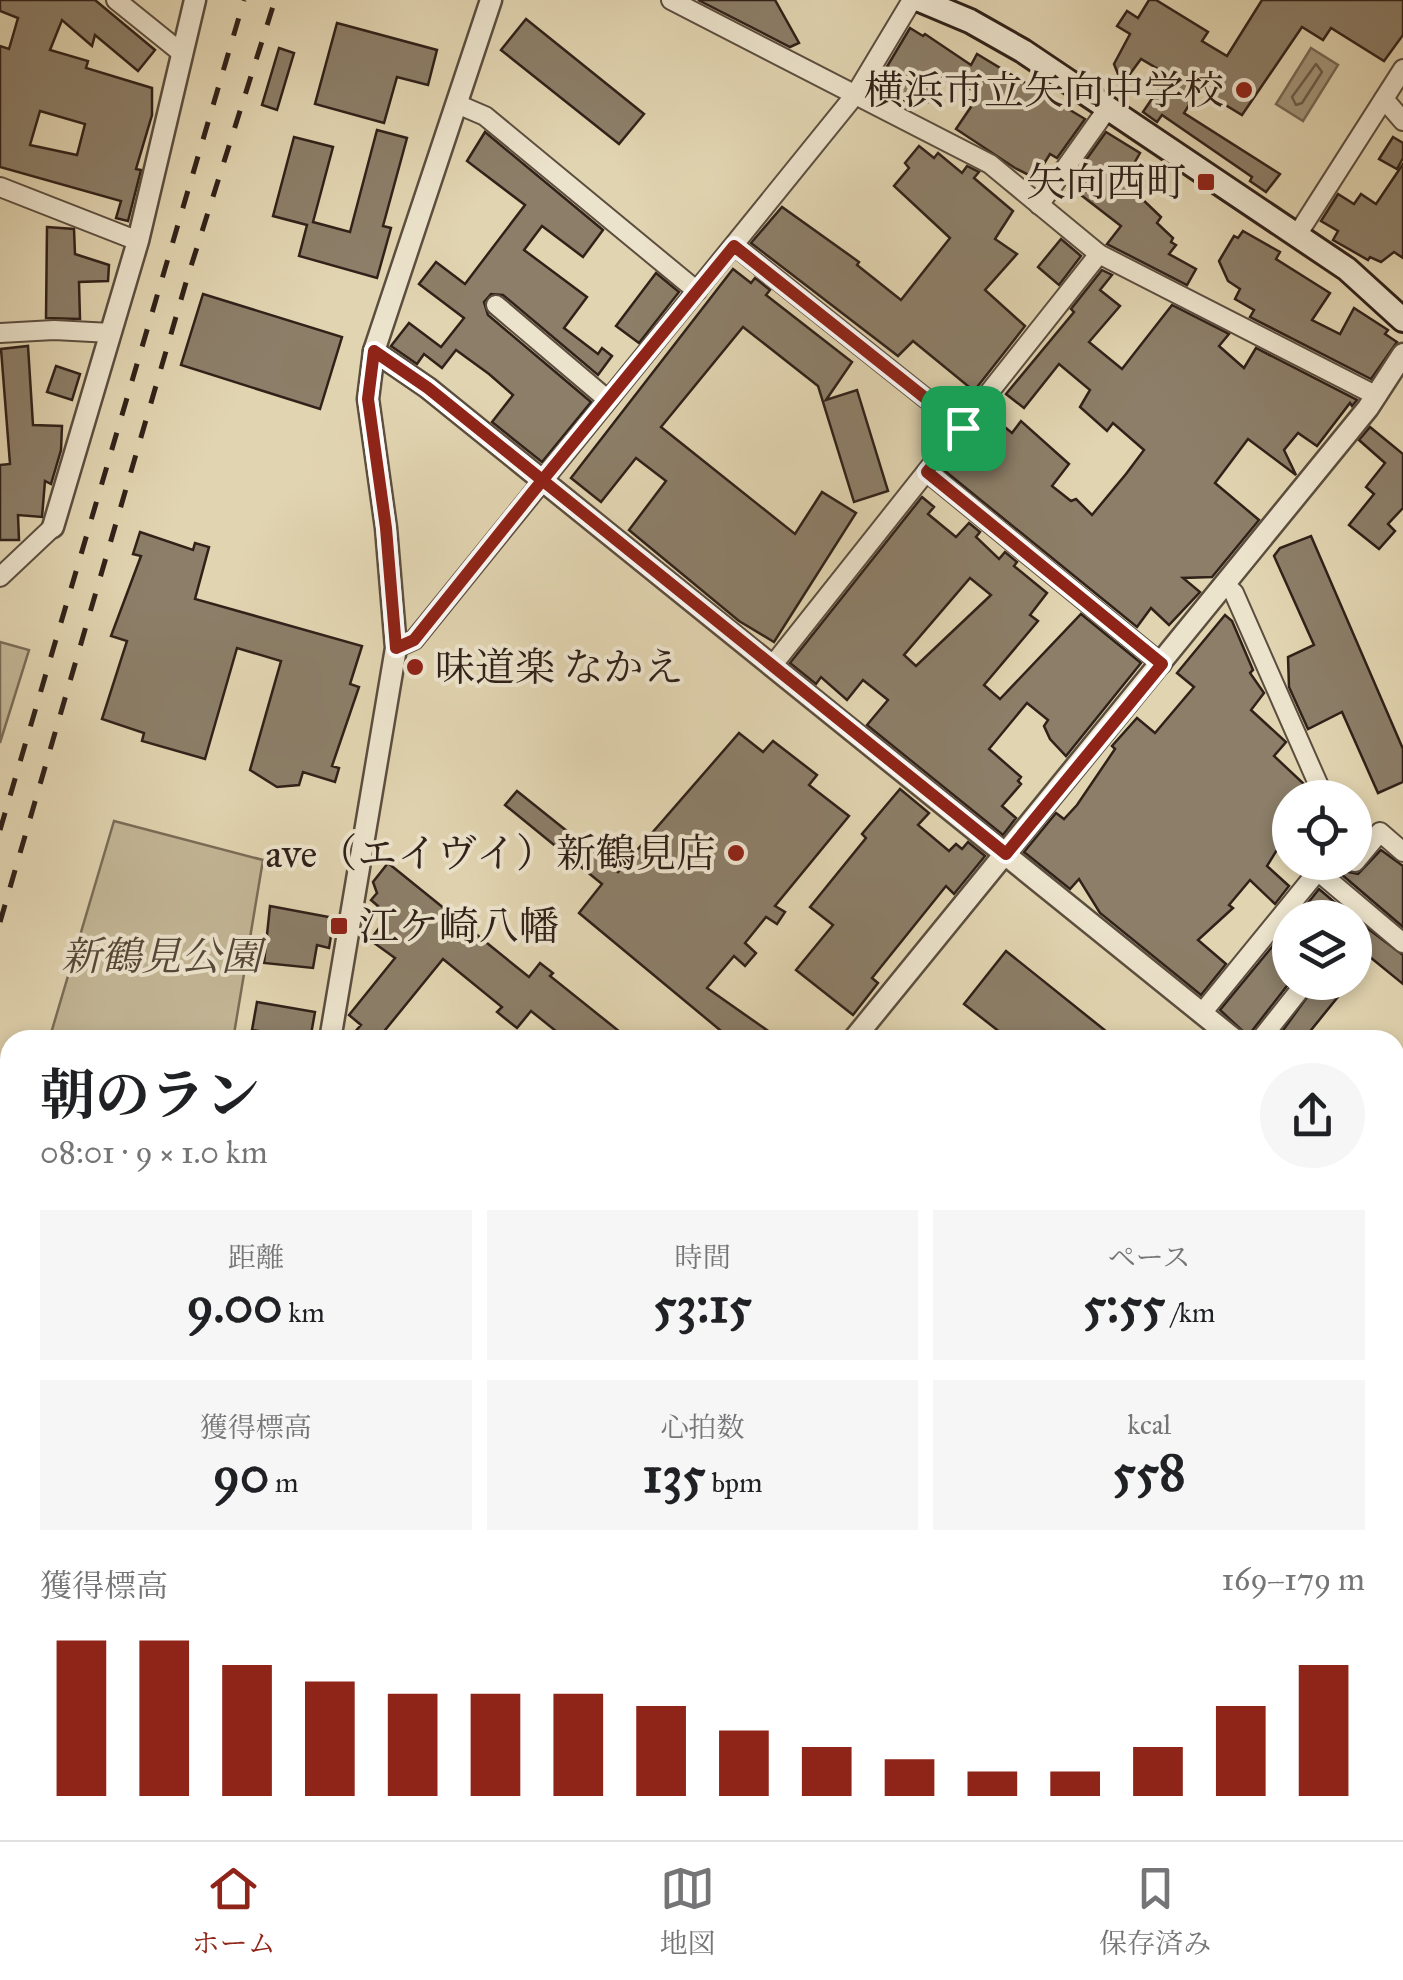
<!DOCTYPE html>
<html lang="ja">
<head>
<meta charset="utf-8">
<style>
	body { margin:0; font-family:"IM FELL Great Primer","Noto Serif JP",serif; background:#f6f6f6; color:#202124; height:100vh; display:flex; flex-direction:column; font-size:38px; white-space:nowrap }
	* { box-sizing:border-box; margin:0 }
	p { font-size:32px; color:#757577 }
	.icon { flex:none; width:55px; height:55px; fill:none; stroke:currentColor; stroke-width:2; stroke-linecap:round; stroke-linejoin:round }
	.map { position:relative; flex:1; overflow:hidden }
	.side { position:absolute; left:0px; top:1030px; width:1405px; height:810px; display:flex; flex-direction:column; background:#fff; border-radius:30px 30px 0 0; box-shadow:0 5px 15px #0003 }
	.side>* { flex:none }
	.fabs { position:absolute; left:1272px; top:780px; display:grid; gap:20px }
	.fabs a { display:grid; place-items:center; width:100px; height:100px; border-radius:50%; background:#fff; box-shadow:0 5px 15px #0003; font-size:50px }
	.pin { position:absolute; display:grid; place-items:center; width:85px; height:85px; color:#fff; margin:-42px; border-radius:20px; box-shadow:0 5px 15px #0006 }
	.round { display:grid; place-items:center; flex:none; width:105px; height:105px; border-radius:52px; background:#f6f6f6 }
	.overview { display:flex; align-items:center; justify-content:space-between; height:170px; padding:0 40px }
	h1 { font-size:55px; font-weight:700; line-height:75px }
	.figures { display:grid; grid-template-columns:repeat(3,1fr); gap:15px; height:170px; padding:10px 40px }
	.figures div { display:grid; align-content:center; border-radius:0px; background:#f6f6f6; text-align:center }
	.figures b { font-size:50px; font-weight:700 }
	.figures small { font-size:28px; font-weight:400 }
	.figures p { font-size:28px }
	.chart { height:280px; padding:20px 40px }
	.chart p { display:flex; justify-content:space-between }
	.chart svg { width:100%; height:180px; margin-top:10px; stroke:#8f2418; stroke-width:6 }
	.dock { display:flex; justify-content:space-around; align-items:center; height:140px; border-top:2px solid #e0e0e0; background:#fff; font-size:28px; color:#757577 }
	.dock a { display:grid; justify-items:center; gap:5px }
	.dock .selected { color:#8f2418 }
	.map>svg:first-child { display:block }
	.green { fill:#c3b696; stroke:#7a6c58; stroke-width:2.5 }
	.water { fill:#a5977d; stroke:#766855; stroke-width:2.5 }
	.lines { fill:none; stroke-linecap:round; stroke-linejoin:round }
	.shore { stroke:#6a5c4b; stroke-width:2.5 }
	.building { fill:#8c7e68; stroke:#302119; stroke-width:2.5; fill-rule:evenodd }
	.minor-casing { stroke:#5c4e3f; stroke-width:22 }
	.tertiary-casing { stroke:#5c4e3f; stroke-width:25 }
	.secondary-casing { stroke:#302119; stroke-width:28 }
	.minor { stroke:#ece3cc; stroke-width:18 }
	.tertiary { stroke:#ece3cc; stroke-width:20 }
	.secondary { stroke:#ece3cc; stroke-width:22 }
	.rail { stroke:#302119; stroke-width:5; stroke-dasharray:18 18; stroke-linecap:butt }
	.route-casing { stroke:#fff; stroke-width:20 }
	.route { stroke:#8f2418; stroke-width:12 }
	.poi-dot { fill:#8f2418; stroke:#ece3cc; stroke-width:4 }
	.labels { text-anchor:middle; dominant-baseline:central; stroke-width:8; stroke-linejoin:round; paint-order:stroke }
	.poi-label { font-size:40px; fill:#302119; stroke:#ece3cc; text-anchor:end }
	.park-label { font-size:40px; font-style:italic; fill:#554638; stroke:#ece3cc }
</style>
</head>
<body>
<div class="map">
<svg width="1403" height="1840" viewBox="0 0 1403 1840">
	<rect width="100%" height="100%" fill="#e1d4b0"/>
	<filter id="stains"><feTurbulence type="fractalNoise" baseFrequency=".002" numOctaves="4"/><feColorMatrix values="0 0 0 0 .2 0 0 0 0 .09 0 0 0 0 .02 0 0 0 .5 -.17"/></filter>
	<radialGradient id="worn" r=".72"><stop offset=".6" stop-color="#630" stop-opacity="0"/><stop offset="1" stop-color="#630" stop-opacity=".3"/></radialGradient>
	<!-- green -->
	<g class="green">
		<path d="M0,642L29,650L0,743Z"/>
		<path d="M114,821L263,860L233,1040H49Z"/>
	</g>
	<!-- water -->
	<path class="water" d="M1311,48L1338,65L1303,121L1276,104Z"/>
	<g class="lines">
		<!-- shore -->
		<path class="shore" d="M1316,64L1322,72L1302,103L1296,105L1292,97Z"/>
	</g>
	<!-- building -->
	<g class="building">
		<path d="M0,0H95L155,50L138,71L95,35L92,46L62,20L50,50L88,61L86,68L152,88V115L136,169L141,170L128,221L116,218L121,201L0,167V46L9,49L18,18L0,11ZM40,111L85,124L77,155L30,145Z"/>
		<path d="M698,0H775L799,43L790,47Z"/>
		<path d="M1149,0H1156L1208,32L1202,41L1227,56L1262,0H1403V35L1384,61L1331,28L1323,40L1302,27L1242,115L1199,89L1184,113L1280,174L1266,192L1250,181L1252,177L1162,115L1157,122L1143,112L1168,75L1141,59L1127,78L1118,74L1114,64L1130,34L1117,26L1127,11L1138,18Z"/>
		<path d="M526,19L644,114L619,144L501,50Z"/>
		<path d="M337,23L437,50L428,85L397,77L384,123L315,104Z"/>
		<path d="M910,28L923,36L925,34L971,65L977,54L1085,119L1057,158L1050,154L1035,178L1015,168L956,129L979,95L954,78L950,83L945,79L928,102L909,89L902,104L873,90Z"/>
		<path d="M279,48L294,53L277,110L262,105Z"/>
		<path d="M377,130L407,138L383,226L391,228L377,278L299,256L307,225L273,216L294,137L333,147L313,222L350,232Z"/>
		<path d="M485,132L603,230L583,257L542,226L524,250L587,297L564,328L598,354L602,348L612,356L598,375L503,295L491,294L484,302L488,315L591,402L542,462L492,422L513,395L489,374L456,350L442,368L424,354L417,364L391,346L409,323L441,347L464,318L419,284L436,262L465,284L525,205L467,161Z"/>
		<path d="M1106,132L1140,153L1132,167L1148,183L1139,196L1161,217L1157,223L1173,238L1171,242L1176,245L1169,254L1196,269L1187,285L1107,244L1121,226L1068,185Z"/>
		<path d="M1393,137L1403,143V158L1397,169L1379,159Z"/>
		<path d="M919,146L934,158L938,153L962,173L967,166L979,172L974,178L1013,211L995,239L1017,254L985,290L1025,326L974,391L913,341L898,356L751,243L782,207L859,262L857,265L901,300L950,238L894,186L909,168L905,163Z"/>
		<path d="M1403,164V258L1394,252L1381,262L1370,257L1368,260L1333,240L1338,231L1321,221L1338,194L1354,204L1361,194L1376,204Z"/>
		<path d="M47,227L74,229L75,254L109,265L108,281L79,282L80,319L46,318Z"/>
		<path d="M1243,231L1280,252L1276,259L1330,293L1312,320L1340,334L1354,308L1388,330L1385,334L1397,342L1371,379L1250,317L1254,310L1235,299L1240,289L1228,281L1219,261L1234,236L1238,238Z"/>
		<path d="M1061,239L1081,256L1059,285L1038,267Z"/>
		<path d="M733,269L751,283L755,278L770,290L766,295L852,362L826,400L857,390L888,491L854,502L818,386L743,327L661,427L795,534L822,492L856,513L774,642L739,621L629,530L666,481L636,458L601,502L571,478Z"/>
		<path d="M1102,270L1112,275L1100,290L1120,306L1089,342L1122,369L1172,305L1229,334L1219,346L1244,368L1256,348L1357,400L1352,406L1350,403L1317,446L1298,433L1284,450L1296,475L1248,439L1215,483L1259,520L1212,577L1183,578L1200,592L1169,625L1151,608L1137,627L945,471L957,456L963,461L984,434L978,429L990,415L1012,433L1021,421L1069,464L1052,486L1071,501L1076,499L1092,515L1126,474L1144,450L1113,423L1107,431L1080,407L1090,390L1059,364L1024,408L1006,394L1074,312L1071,309Z"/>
		<path d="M656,273L679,292L639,343L616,326Z"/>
		<path d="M203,294L342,337L320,409L181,365Z"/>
		<path d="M28,346L33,425L62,426L61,450L51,484L45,481L42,517L18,515L19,540H0V465L10,464L1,349Z"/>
		<path d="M56,366L80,374L72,400L47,392Z"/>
		<path d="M1370,427L1403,454V508L1388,524L1395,531L1379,549L1349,525L1374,494L1366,487L1385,463L1359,440Z"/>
		<path d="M922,497L934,507L928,514L956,537L969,523L980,532L976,537L999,559L1005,552L1017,562L1014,566L1047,593L1030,615L1038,621L984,685L1000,699L1081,614L1141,663L1066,756L1050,739L1044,726L1048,720L1027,703L989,749L1021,777L1018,781L1021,784L1002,806L1016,818L1003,835L867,725L888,700L863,680L847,700L821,677L816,684L790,663ZM970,578L991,595L916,666L904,655Z"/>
		<path d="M140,532L193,550L195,543L209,547L195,599L362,646L350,684L359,687L332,766L339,768L335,782L303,772L299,785L277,787L250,770L281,661L237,648L205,759L142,741L144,733L102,719L127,641L111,636L141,556L133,554Z"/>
		<path d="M1311,536L1403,749V782L1378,793L1342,712L1308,729L1289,687L1288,657L1314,645L1274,556L1280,548Z"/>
		<path d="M1225,615L1232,621L1253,670L1250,673L1264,693L1251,710L1286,742L1274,756L1305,785L1299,798H1290V829L1267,866L1289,886L1275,904L1250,880L1229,905L1233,908L1198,940L1226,964L1201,995L1100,913L1079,879L1070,889L1024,852L1056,813L1064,819L1077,805L1115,749L1112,746L1137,718L1155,733L1194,687L1177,673Z"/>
		<path d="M739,733L763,752L773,741L817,775L809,785L849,816L775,906L785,912L777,924L766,917L745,943L756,953L745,966L734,956L707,988L781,1040H732L579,913L602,884L505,805L517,791L618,872Z"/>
		<path d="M900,789L929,813L918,825L949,851L956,844L962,849L968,842L985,856L954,894L946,886L872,978L878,983L853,1015L796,970L833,925L810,907L866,838L862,834Z"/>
		<path d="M1381,850L1403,866V927L1327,862H1343L1348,872L1358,874Z"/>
		<path d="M388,863L529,977L540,963L553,973L550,976L630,1040H567L531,1011L517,1028L497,1012L502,1007L443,959L377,1040H361L353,1034L361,1025L349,1015L395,958L370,940L386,919L375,910L378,906L371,900L377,893L373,882Z"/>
		<path d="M1319,889L1353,918H1296Z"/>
		<path d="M270,906L334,918L329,948L317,945L313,968L264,963Z"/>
		<path d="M1355,919L1403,955V984L1370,957L1355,977Z"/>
		<path d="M1290,925V982L1248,1036L1220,1010Z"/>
		<path d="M1006,951L1117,1040H1010L964,1004Z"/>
		<path d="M1318,982H1350L1303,1040H1276Z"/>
		<path d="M257,1002L315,1012L310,1040L252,1030Z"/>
	</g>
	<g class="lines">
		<!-- minor casing -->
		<g class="minor-casing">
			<g id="minor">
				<path d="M116,0L183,54"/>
				<path d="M671,0L990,164L1099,254L1377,396"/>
				<path d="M1384,99L1403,121"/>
				<path d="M457,104L485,116L697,291"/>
				<path d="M0,187L138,241"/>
				<path d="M1039,205L1108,108"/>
				<path d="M1297,235L1403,69"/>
				<path d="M735,246L963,428"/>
				<path d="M496,305L608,400"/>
				<path d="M0,333L54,330L111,333"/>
				<path d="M927,472L1162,664"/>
				<path d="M0,577L53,527"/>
				<path d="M1225,585L1234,593L1319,786L1311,798"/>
				<path d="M396,648L414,640L855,95L912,0"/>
				<path d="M772,666L1099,254"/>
				<path d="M1307,862L1403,943"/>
				<path d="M1355,862L1380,832L1403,852"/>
				<path d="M1202,1013L1317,872"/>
				<path d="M1260,1040L1306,982"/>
				<path d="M1395,1501L1403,1491"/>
				<path d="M1395,1537L1403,1544"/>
				<path d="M1395,1640L1403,1630"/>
				<path d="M539,1830L546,1840"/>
				<path d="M940,1830L952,1840"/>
				<path d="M166,1840L172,1830"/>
				<path d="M563,1840L571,1830"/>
			</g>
		</g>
		<!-- tertiary casing -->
		<g class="tertiary-casing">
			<g id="tertiary">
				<path d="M374,351L428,388L1235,1040"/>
				<path d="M53,527L138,241L195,0"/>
				<path d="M330,1040L396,648L386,528L368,399L374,351L491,0"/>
				<path d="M853,1040L1368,408L1403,354"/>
				<path d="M1395,1172L1403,1179"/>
				<path d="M1395,1250L1403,1240"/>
				<path d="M1302,1830L1314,1840"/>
				<path d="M115,1840L117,1830"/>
				<path d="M919,1840L927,1830"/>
			</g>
		</g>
		<!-- secondary casing -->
		<g class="secondary-casing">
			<path id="secondary" d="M920,0L970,21L1023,51L1347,269L1403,320"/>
		</g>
		<!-- minor -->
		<use href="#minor" class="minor"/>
		<!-- tertiary -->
		<use href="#tertiary" class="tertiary"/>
		<!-- secondary -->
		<use href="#secondary" class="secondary"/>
		<!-- rail -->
		<g class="rail">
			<path d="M0,830L244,0"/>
			<path d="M0,922L187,279L275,0"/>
		</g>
	</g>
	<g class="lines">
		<!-- route casing -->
		<g class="route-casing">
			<path id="route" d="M963,428L734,246C667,328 600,410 532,493L414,640L396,648L386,528L368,399L374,351L428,388L1006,854L1162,664L927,472L963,428"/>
		</g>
		<!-- route -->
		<use href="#route" class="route"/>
	</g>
	<!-- markers -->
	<g class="poi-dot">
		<circle cx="1244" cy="90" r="10"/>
		<rect x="1196" y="172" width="20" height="20" rx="5"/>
		<circle cx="415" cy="667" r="10"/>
		<circle cx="736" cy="853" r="10"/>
		<rect x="329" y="916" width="20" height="20" rx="5"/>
	</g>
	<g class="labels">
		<!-- poi labels -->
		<g class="poi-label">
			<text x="1224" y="90">横浜市立矢向中学校</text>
			<text x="1186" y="182">矢向西町</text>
			<text x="435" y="667" text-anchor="start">味道楽 なかえ</text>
			<text x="716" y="853">ave（エイヴイ）新鶴見店</text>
			<text x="359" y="926" text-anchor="start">江ケ崎八幡</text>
		</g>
		<!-- park labels -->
		<g class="park-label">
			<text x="161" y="956">新鶴見公園</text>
		</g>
	</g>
	<rect width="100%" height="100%" filter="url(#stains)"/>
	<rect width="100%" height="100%" fill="url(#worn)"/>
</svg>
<div class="fabs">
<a><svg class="icon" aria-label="locate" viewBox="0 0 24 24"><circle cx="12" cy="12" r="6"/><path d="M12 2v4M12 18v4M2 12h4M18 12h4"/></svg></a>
<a><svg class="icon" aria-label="layers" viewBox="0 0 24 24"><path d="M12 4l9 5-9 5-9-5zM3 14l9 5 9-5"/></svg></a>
</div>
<div class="pin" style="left:963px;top:428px;background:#1e9e55"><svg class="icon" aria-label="arrive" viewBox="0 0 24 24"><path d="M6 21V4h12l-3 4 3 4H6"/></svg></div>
<section class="side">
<div class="overview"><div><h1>朝のラン</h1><p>08:01 · 9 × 1.0 km</p></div><a class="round"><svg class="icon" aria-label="share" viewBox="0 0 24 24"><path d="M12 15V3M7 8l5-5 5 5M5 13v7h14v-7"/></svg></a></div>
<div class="figures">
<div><p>距離</p><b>9.00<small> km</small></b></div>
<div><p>時間</p><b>53:15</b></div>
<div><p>ペース</p><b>5:55<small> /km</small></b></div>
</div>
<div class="figures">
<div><p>獲得標高</p><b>90<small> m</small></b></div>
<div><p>心拍数</p><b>135<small> bpm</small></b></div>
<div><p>kcal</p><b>558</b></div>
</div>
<div class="chart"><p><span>獲得標高</span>169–179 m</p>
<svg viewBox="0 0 160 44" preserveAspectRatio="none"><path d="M5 44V6M15 44V6M25 44V12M35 44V16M45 44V19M55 44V19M65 44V19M75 44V22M85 44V28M95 44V32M105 44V35M115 44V38M125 44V38M135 44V32M145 44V22M155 44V12"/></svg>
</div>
</section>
</div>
<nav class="dock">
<a class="selected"><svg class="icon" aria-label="home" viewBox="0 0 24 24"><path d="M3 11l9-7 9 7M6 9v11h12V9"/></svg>ホーム</a>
<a><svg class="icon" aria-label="map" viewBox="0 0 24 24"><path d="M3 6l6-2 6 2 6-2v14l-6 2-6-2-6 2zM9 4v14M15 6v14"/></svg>地図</a>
<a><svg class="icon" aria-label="saved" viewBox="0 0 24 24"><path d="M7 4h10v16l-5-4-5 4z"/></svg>保存済み</a>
</nav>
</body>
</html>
